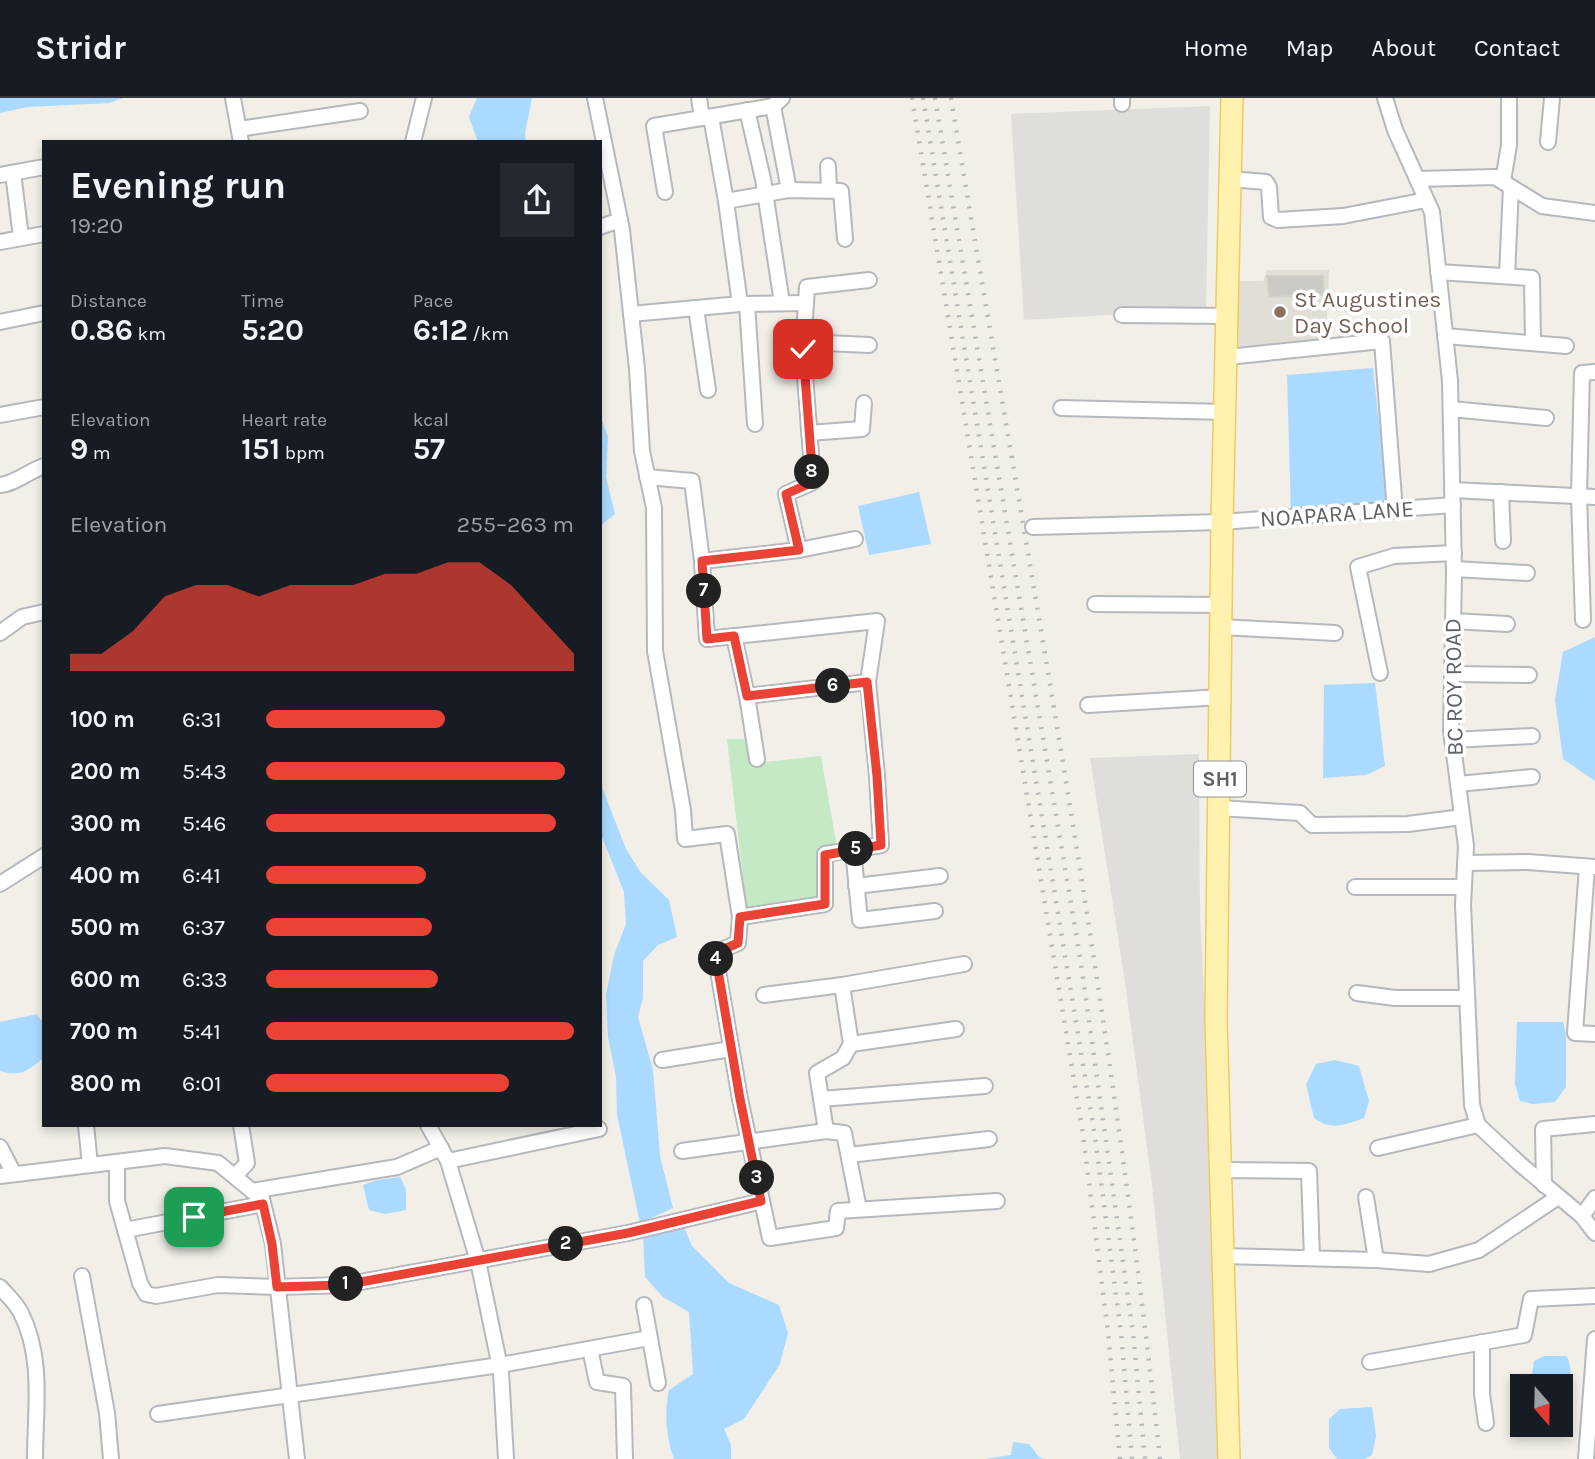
<!DOCTYPE html>
<html lang="en">
<head>
<meta charset="utf-8">
<style>
	body { margin:0; font-family:Karla,sans-serif; background:#242831; color:#f1f3f6; height:100vh; display:flex; flex-direction:column; font-size:26px; white-space:nowrap }
	* { box-sizing:border-box; margin:0 }
	p { font-size:23px; color:#9ea1a6 }
	.icon { flex:none; width:38px; height:38px; fill:none; stroke:currentColor; stroke-width:2; stroke-linecap:round; stroke-linejoin:round }
	.map { position:relative; flex:1; overflow:hidden }
	.side { position:absolute; left:42px; top:42px; width:560px; height:987px; display:flex; flex-direction:column; background:#171b24; border-radius:0px; box-shadow:0 4px 10px #0003 }
	.side>* { flex:none }
	.needle { width:46px; rotate:160deg }
	.buttons { position:absolute; left:1510px; top:1276px; display:grid; gap:14px }
	.buttons a { display:grid; place-items:center; width:63px; height:63px; border-radius:0px; background:#171b24; box-shadow:0 4px 10px #0003; font-size:35px }
	.pin { position:absolute; display:grid; place-items:center; width:60px; height:60px; color:#fff; margin:-30px; border-radius:14px; box-shadow:0 4px 10px #0006 }
	.km { position:absolute; width:35px; height:35px; margin:-18px; border-radius:50%; background:#222; color:#fff; font-size:19px; line-height:35px; text-align:center }
	.round { display:grid; place-items:center; flex:none; width:74px; height:74px; border-radius:0px; background:#242831 }
	.head { display:flex; align-items:center; justify-content:space-between; height:119px; padding:0 28px }
	h1 { font-size:38px; font-weight:700; line-height:52px }
	.figures { display:grid; grid-template-columns:repeat(3,1fr); gap:10px; height:119px; padding:7px 28px }
	.figures div { display:grid; align-content:center }
	.figures b { font-size:30px; font-weight:700 }
	.figures small { font-size:19px; font-weight:400 }
	.figures p { font-size:19px }
	.chart { height:196px; padding:14px 28px }
	.chart p { display:flex; justify-content:space-between }
	.chart svg { width:100%; height:126px; margin-top:7px; fill:#ea4335; opacity:.7 }
	ul { padding:0 28px; list-style:none; font-size:23px }
	li { display:grid; grid-template-columns:112px 84px 1fr; align-items:center; height:52px }
	li i { height:18px; border-radius:9px; background:#ea4335 }
	header { display:flex; align-items:center; gap:42px; box-sizing:border-box; height:98px; padding:0 35px; background:#171b24; border-bottom:2px solid #363941 }
	header strong { font-size:33px }
	nav { display:flex; gap:38px; margin-inline-start:auto; font-size:24px }
	.map>svg:first-child { display:block }
	.industrial { fill:#e0deda }
	.education { fill:#e1ded6 }
	.green { fill:#c5e8c5 }
	.water { fill:#aadaff }
	.building { fill:#cccac5; stroke:#d6d1c6; stroke-width:2 }
	.lines { fill:none; stroke-linecap:round; stroke-linejoin:round }
	.minor-casing { stroke:#b5b8bc; stroke-width:18 }
	.primary-casing { stroke:#f2c960; stroke-width:24 }
	.minor { stroke:#fff; stroke-width:14 }
	.primary { stroke:#fff2af; stroke-width:21 }
	.rail { stroke:#b6b7b8; stroke-width:4.5; stroke-dasharray:2 9; stroke-linecap:butt }
	.route-casing { stroke:#fff; stroke-width:14 }
	.route { stroke:#ea4335; stroke-width:9 }
	.education-dot { fill:#8d6e63; stroke:#fff; stroke-width:2.5 }
	.labels { text-anchor:middle; dominant-baseline:central; stroke-width:7; stroke-linejoin:round; paint-order:stroke }
	.shield { fill:#fff; stroke:#8f9295; stroke-width:2 }
	.shield-label { font-size:21px; font-weight:bold; fill:#5f6368 }
	.education-label { font-size:23px; fill:#785e54; stroke:#fff; text-anchor:start }
	.street-label { font-size:23px; fill:#5f6368; stroke:#fff }
</style>
</head>
<body>
<header>
<strong>Stridr</strong>
<nav><a>Home</a><a>Map</a><a>About</a><a>Contact</a></nav>
</header>
<div class="map">
<svg width="1595" height="1361" viewBox="0 0 1595 1361">
	<rect width="100%" height="100%" fill="#f1efe8"/>
	<!-- industrial -->
	<g class="industrial">
		<path d="M1210,8L1206,211L1024,222L1011,16Z"/>
		<path d="M1199,656L1200,819L1213,1063L1223,1361H1180L1152,1087L1125,884L1090,660Z"/>
	</g>
	<!-- education -->
	<path class="education" d="M1267,172H1329L1326,246L1234,248V183H1263Z"/>
	<!-- green -->
	<path class="green" d="M727,641H746L755,665L821,658L836,744L820,754L818,802L747,815Z"/>
	<!-- water -->
	<g class="water">
		<path d="M0,0H123L109,5L27,9L0,15Z"/>
		<path d="M477,0H532L525,35L526,44H478L469,19Z"/>
		<path d="M1373,270L1388,408L1291,418L1287,277Z"/>
		<path d="M600,317L608,339L606,379L615,416L600,428Z"/>
		<path d="M919,394L931,446L869,457L858,408Z"/>
		<path d="M1595,539V683L1563,661L1555,602L1563,554Z"/>
		<path d="M1375,585L1385,668L1366,677L1323,680L1324,587Z"/>
		<path d="M600,684L626,751L641,775L669,802L677,839L658,847L643,863V900L638,919L653,972L660,1058L673,1110L640,1125L617,1017L616,979L608,939L606,897L614,857L626,826L624,794L600,734Z"/>
		<path d="M37,916L44,926V959C28,973 21,979 0,973V924Z"/>
		<path d="M1517,924H1563L1566,936V989L1555,1004L1533,1006L1520,1003L1515,986Z"/>
		<path d="M1335,962L1359,968L1369,1003L1364,1020C1344,1027 1332,1033 1314,1020L1306,986L1316,966Z"/>
		<path d="M400,1079L406,1091V1112L385,1116L369,1112L363,1087L377,1082Z"/>
		<path d="M684,1129L692,1148L729,1185L779,1207L788,1235L780,1266L744,1321L724,1331L731,1347V1361H674C666,1339 664,1314 669,1292L693,1276L689,1214L663,1199L645,1179L643,1137Z"/>
		<path d="M1544,1258H1567C1574,1275 1570,1288 1561,1304V1288H1530L1534,1263Z"/>
		<path d="M1372,1309L1376,1338L1372,1357L1365,1361H1337L1329,1350V1321L1340,1311Z"/>
		<path d="M1013,1344L1029,1346L1039,1359L1043,1361H985L1011,1357Z"/>
	</g>
	<!-- building -->
	<path class="building" d="M1267,178H1323L1324,196L1269,199Z"/>
	<g class="lines">
		<!-- minor casing -->
		<g class="minor-casing">
			<g id="minor">
				<path d="M233,0L241,44"/>
				<path d="M699,0L702,20"/>
				<path d="M1122,0V6"/>
				<path d="M1385,0L1395,32L1432,114L1450,283L1454,475L1451,632L1466,748L1463,807L1472,1007L1478,1027L1520,1066L1582,1118L1595,1135"/>
				<path d="M773,8L789,92"/>
				<path d="M747,12L763,81L782,205"/>
				<path d="M711,19L726,103L740,206"/>
				<path d="M239,31L360,13"/>
				<path d="M413,44L424,0"/>
				<path d="M1548,44L1552,0"/>
				<path d="M828,68L829,92"/>
				<path d="M13,75L21,139"/>
				<path d="M0,77L44,69"/>
				<path d="M1230,81L1266,84L1269,89L1271,119L1278,122L1343,118L1426,102"/>
				<path d="M1417,81L1495,79L1542,108L1595,115"/>
				<path d="M1503,83L1509,47V0"/>
				<path d="M665,94L654,28L773,8L782,0"/>
				<path d="M726,103L789,92L841,93L845,141"/>
				<path d="M600,129L620,122"/>
				<path d="M0,144L44,136"/>
				<path d="M1438,174L1532,180L1533,245"/>
				<path d="M1507,178L1511,89"/>
				<path d="M747,206L755,326"/>
				<path d="M696,210L708,292"/>
				<path d="M631,216L740,206L806,205"/>
				<path d="M1122,217L1228,218"/>
				<path d="M0,224L44,215"/>
				<path d="M1445,238L1566,248"/>
				<path d="M804,244L869,247"/>
				<path d="M1227,259L1382,243L1395,413"/>
				<path d="M1061,310L1226,314"/>
				<path d="M1451,311L1546,320"/>
				<path d="M0,317L44,309"/>
				<path d="M809,335L862,331L864,305"/>
				<path d="M647,379L692,383L702,463L707,541L877,523L868,584L747,598"/>
				<path d="M0,387C15,386 29,373 44,368"/>
				<path d="M1452,392L1595,399"/>
				<path d="M1501,394L1503,443"/>
				<path d="M1033,429L1222,424L1453,407"/>
				<path d="M799,452L786,396L813,384L803,251L807,189L869,182"/>
				<path d="M702,463L799,452L855,441"/>
				<path d="M1454,471L1527,475"/>
				<path d="M1095,506L1222,507"/>
				<path d="M1583,522L1579,398L1582,275L1595,274"/>
				<path d="M1453,523L1507,526"/>
				<path d="M1221,529L1335,535"/>
				<path d="M0,535L22,519L44,514"/>
				<path d="M734,538L747,598L757,661"/>
				<path d="M1380,575L1358,469L1394,458L1454,455"/>
				<path d="M1452,576L1529,577"/>
				<path d="M1088,607L1221,599"/>
				<path d="M1452,642L1532,638"/>
				<path d="M1458,686L1532,679"/>
				<path d="M1219,710L1300,715L1312,727L1408,726L1462,719"/>
				<path d="M853,752L860,822L935,813"/>
				<path d="M1465,765L1528,764L1594,769"/>
				<path d="M1587,769L1575,935L1595,936"/>
				<path d="M0,786L44,758"/>
				<path d="M856,788L940,778"/>
				<path d="M1355,789H1464"/>
				<path d="M740,819L825,806V756L881,747L877,678L868,584"/>
				<path d="M1357,895L1395,900H1467"/>
				<path d="M764,897L842,887L964,866"/>
				<path d="M851,946L956,931"/>
				<path d="M662,962L731,951"/>
				<path d="M821,1001L985,988"/>
				<path d="M86,1027L90,1067"/>
				<path d="M428,1027L448,1063L478,1163L501,1274L506,1361"/>
				<path d="M826,1033L817,975L843,960L851,946L842,887"/>
				<path d="M0,1049L14,1076"/>
				<path d="M1378,1050L1478,1027"/>
				<path d="M682,1053L826,1033L844,1035L859,1111"/>
				<path d="M849,1057L989,1041"/>
				<path d="M448,1063L599,1031"/>
				<path d="M117,1064V1103L140,1185L146,1196L156,1198L218,1187L277,1189L344,1187L628,1135L762,1103L740,1001L715,855L738,845L740,819L727,736L685,741L683,712L655,553L654,410L642,353L637,271L622,132L595,0"/>
				<path d="M1221,1072L1309,1073L1312,1160"/>
				<path d="M0,1078L165,1058L218,1065L262,1101L273,1146L297,1361"/>
				<path d="M235,1078L247,1065L241,1027"/>
				<path d="M1544,1087L1543,1031L1595,1026"/>
				<path d="M252,1093L397,1069L441,1050"/>
				<path d="M1366,1099L1376,1162"/>
				<path d="M762,1103L770,1140L836,1130L838,1113L997,1103"/>
				<path d="M1582,1118L1595,1100"/>
				<path d="M125,1132L263,1106"/>
				<path d="M1221,1158L1376,1162L1429,1166L1479,1152L1558,1099"/>
				<path d="M82,1178L107,1315L111,1361"/>
				<path d="M0,1189C7,1197 16,1205 21,1215C44,1261 35,1312 35,1361"/>
				<path d="M644,1207L658,1285"/>
				<path d="M1482,1244V1296L1486,1325"/>
				<path d="M590,1251L597,1284L623,1288L625,1361"/>
				<path d="M1370,1264L1524,1237L1531,1201L1595,1198"/>
				<path d="M158,1316L500,1267L649,1240"/>
				<path d="M1586,1361L1595,1241"/>
			</g>
		</g>
		<!-- primary casing -->
		<g class="primary-casing">
			<path id="primary" d="M1229,1361L1216,922L1222,424L1232,0"/>
		</g>
		<!-- minor -->
		<use href="#minor" class="minor"/>
		<!-- primary -->
		<use href="#primary" class="primary"/>
		<!-- rail -->
		<g class="rail">
			<path d="M912,0L1083,1037L1108,1234L1120,1361"/>
			<path d="M923,0L1095,1039L1121,1235L1132,1361"/>
			<path d="M935,0L1080,859L1133,1235L1145,1361"/>
			<path d="M951,0C1026,453 1111,905 1160,1361"/>
		</g>
	</g>
	<g class="lines">
		<!-- route casing -->
		<g class="route-casing">
			<path id="route" d="M194,1119L263,1106L272,1146L277,1189L344,1187L628,1135L761,1103L740,1001L715,855L738,845L740,819L825,806V757L881,747L877,678L867,584L747,598L734,538L707,541L702,463L799,452L786,396L813,384L803,251"/>
		</g>
		<!-- route -->
		<use href="#route" class="route"/>
	</g>
	<!-- markers -->
	<circle class="education-dot" cx="1280" cy="214" r="7"/>
	<g class="labels">
		<!-- shield labels -->
		<rect class="shield" x="1194" y="663.5" width="52" height="35" rx="5"/>
		<g class="shield-label">
			<text x="1220" y="681">SH1</text>
		</g>
		<!-- education labels -->
		<g class="education-label">
			<text x="1294" y="201">St Augustines<tspan x="1294" dy="26">Day School</tspan></text>
		</g>
		<!-- street labels -->
		<g class="street-label">
			<text transform="translate(1337 416) rotate(-4)">NOAPARA LANE</text>
			<text transform="translate(1454 589) rotate(-91)">BC ROY ROAD</text>
		</g>
	</g>
</svg>
<div class="buttons">
<a><svg class="needle" viewBox="-14 -14 28 28"><path d="M0-13l5 13h-10z" fill="#e53935"/><path d="M0 13l5-13h-10z" fill="#9ea1a6"/></svg></a>
</div>
<div class="pin" style="left:194px;top:1119px;background:#1e9e55"><svg class="icon" aria-label="arrive" viewBox="0 0 24 24"><path d="M6 21V4h12l-3 4 3 4H6"/></svg></div>
<div class="pin" style="left:803px;top:251px;background:#d93025"><svg class="icon" aria-label="check" viewBox="0 0 24 24"><path d="M5 12l5 5 9-10"/></svg></div>
<b class="km" style="left:346px;top:1186px">1</b>
<b class="km" style="left:566px;top:1146px">2</b>
<b class="km" style="left:757px;top:1080px">3</b>
<b class="km" style="left:716px;top:861px">4</b>
<b class="km" style="left:856px;top:751px">5</b>
<b class="km" style="left:833px;top:588px">6</b>
<b class="km" style="left:704px;top:493px">7</b>
<b class="km" style="left:812px;top:374px">8</b>
<section class="side">
<div class="head"><div><h1>Evening run</h1><p>19:20</p></div><a class="round"><svg class="icon" aria-label="share" viewBox="0 0 24 24"><path d="M12 15V3M7 8l5-5 5 5M5 13v7h14v-7"/></svg></a></div>
<div class="figures">
<div><p>Distance</p><b>0.86<small> km</small></b></div>
<div><p>Time</p><b>5:20</b></div>
<div><p>Pace</p><b>6:12<small> /km</small></b></div>
</div>
<div class="figures">
<div><p>Elevation</p><b>9<small> m</small></b></div>
<div><p>Heart rate</p><b>151<small> bpm</small></b></div>
<div><p>kcal</p><b>57</b></div>
</div>
<div class="chart"><p><span>Elevation</span>255–263 m</p>
<svg viewBox="0 0 160 44" preserveAspectRatio="none"><path d="M0 44V38L10 38L20 30L30 18L40 14L50 14L60 18L70 14L80 14L90 14L100 10L110 10L120 6L130 6L140 14L150 26L160 38V44z"/></svg>
</div>
<ul>
<li><b>100 m</b>6:31<i style="width:58%"></i></li>
<li><b>200 m</b>5:43<i style="width:97%"></i></li>
<li><b>300 m</b>5:46<i style="width:94%"></i></li>
<li><b>400 m</b>6:41<i style="width:52%"></i></li>
<li><b>500 m</b>6:37<i style="width:54%"></i></li>
<li><b>600 m</b>6:33<i style="width:56%"></i></li>
<li><b>700 m</b>5:41<i style="width:100%"></i></li>
<li><b>800 m</b>6:01<i style="width:79%"></i></li>
</ul>
</section>
</div>
</body>
</html>
